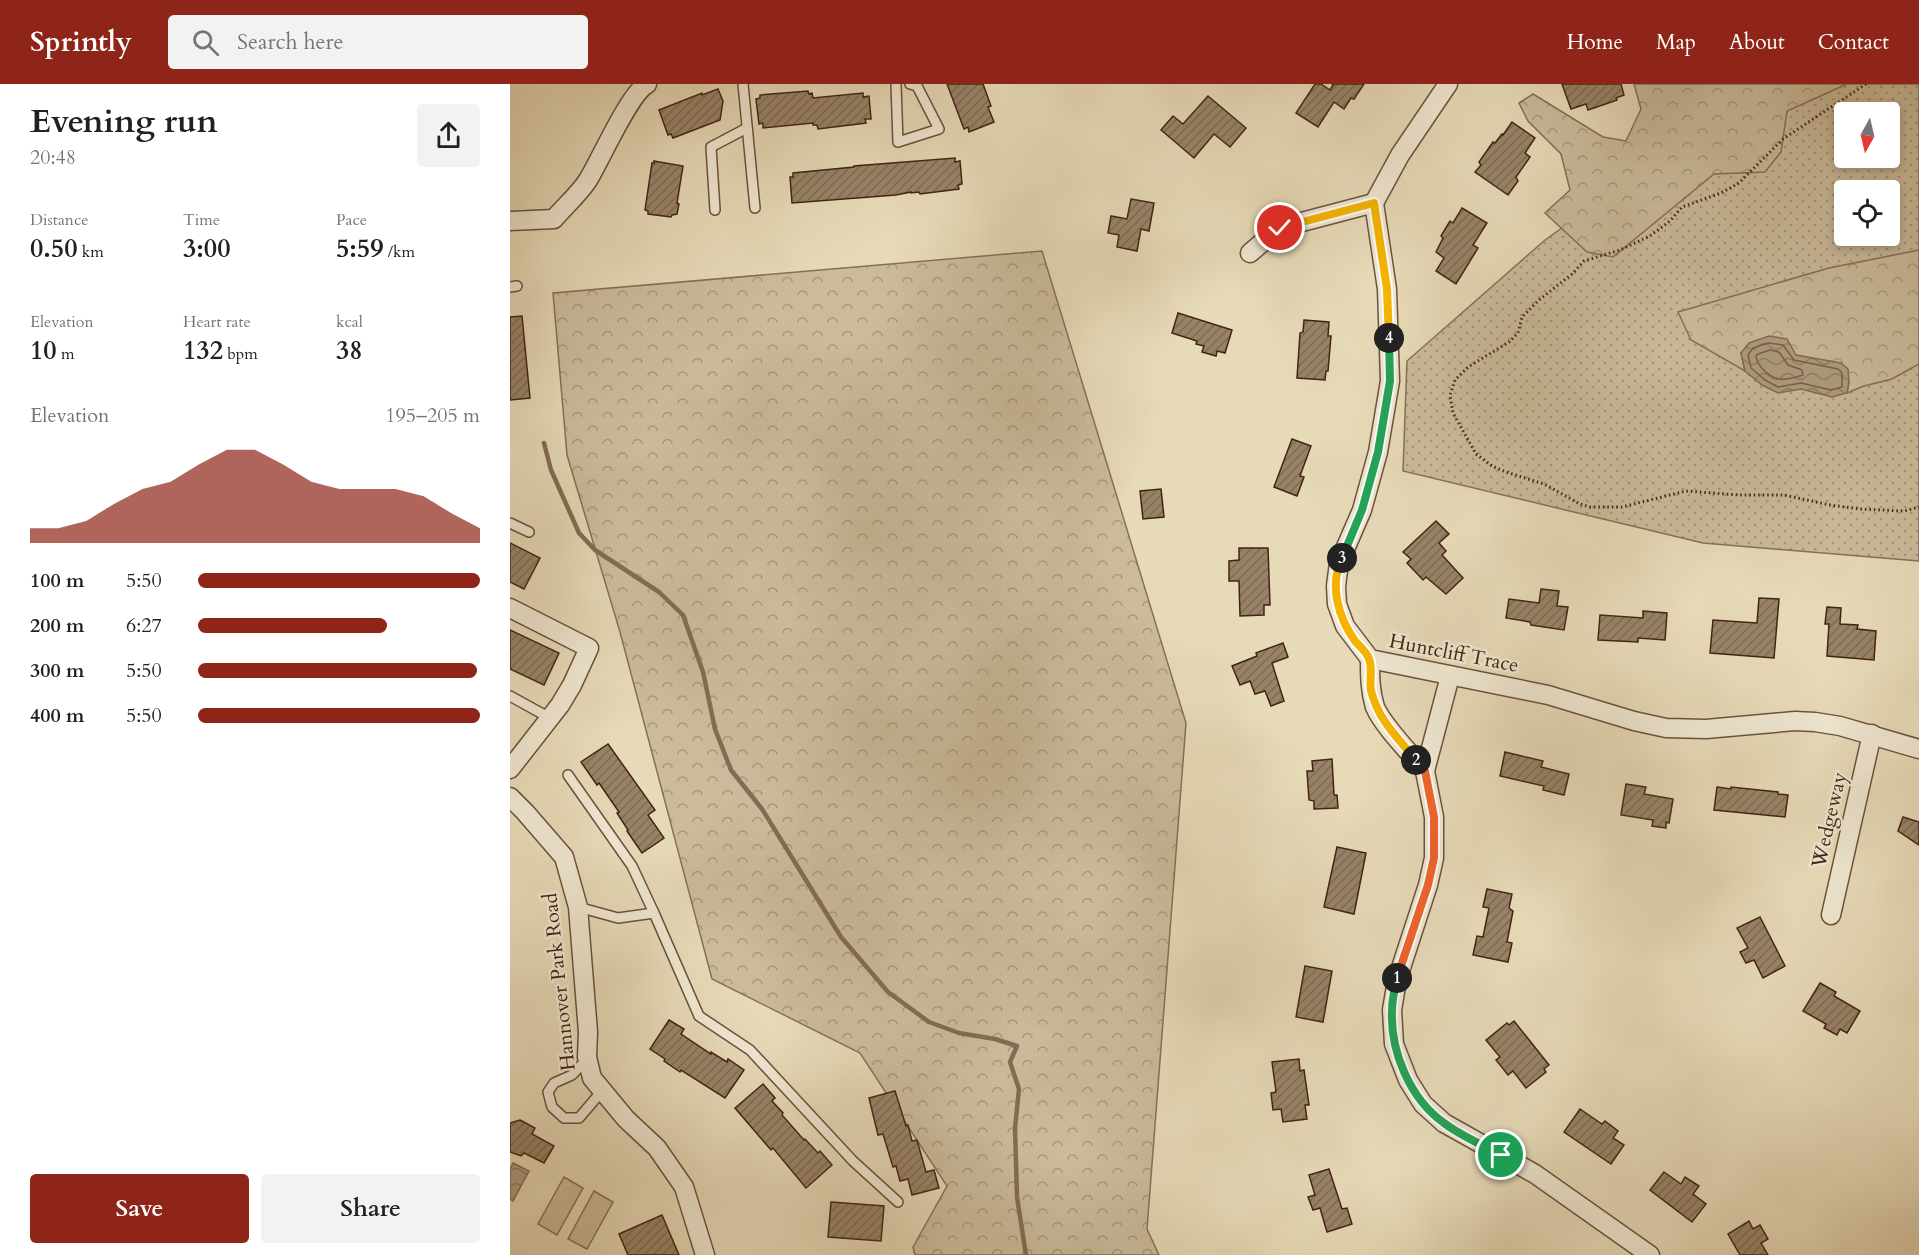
<!DOCTYPE html>
<html lang="en">
<head>
<meta charset="utf-8">
<style>
	body { margin:0; font-family:Cardo,serif; background:#f2f2f2; color:#202124; height:100vh; display:flex; flex-direction:column; font-size:22px; white-space:nowrap }
	* { box-sizing:border-box; margin:0 }
	p { font-size:20px; color:#757577 }
	.icon { flex:none; width:33px; height:33px; fill:none; stroke:currentColor; stroke-width:2; stroke-linecap:round; stroke-linejoin:round }
	.map { position:relative; flex:1; overflow:hidden }
	.panel { display:flex; flex-direction:column; background:#fff; width:510px }
	.panel>* { flex:none }
	.needle { width:39px; rotate:188deg }
	.fabs { position:absolute; left:1324px; top:18px; display:grid; gap:12px }
	.fabs a { display:grid; place-items:center; width:66px; height:66px; border-radius:6px; background:#fff; box-shadow:0 3px 9px #0003; font-size:30px }
	.pin { position:absolute; display:grid; place-items:center; width:51px; height:51px; color:#fff; margin:-26px; border:3px solid #fff; border-radius:50%; box-shadow:0 2px 6px #0007 }
	.km { position:absolute; width:30px; height:30px; margin:-15px; border-radius:50%; background:#222; color:#fff; font-size:16px; line-height:30px; text-align:center }
	.round { display:grid; place-items:center; flex:none; width:63px; height:63px; border-radius:6px; background:#f2f2f2 }
	.overview { display:flex; align-items:center; justify-content:space-between; height:102px; padding:0 30px }
	h1 { font-size:33px; font-weight:800; line-height:45px }
	.figures { display:grid; grid-template-columns:repeat(3,1fr); gap:9px; height:102px; padding:6px 30px }
	.figures div { display:grid; align-content:center }
	.figures b { font-size:26px; font-weight:800 }
	.figures small { font-size:16px; font-weight:400 }
	.figures p { font-size:16px }
	.chart { height:168px; padding:12px 30px }
	.chart p { display:flex; justify-content:space-between }
	.chart svg { width:100%; height:108px; margin-top:6px; fill:#8f2418; opacity:.7 }
	.button { display:flex; gap:12px; margin-top:auto; padding:12px 30px }
	.button a { flex:1; height:69px; border-radius:6px; background:#8f2418; color:#fff; font-size:24px; font-weight:800; line-height:69px; text-align:center }
	.button a+a { background:#f2f2f2; color:#202124 }
	ul { padding:0 30px; list-style:none; font-size:20px }
	li { display:grid; grid-template-columns:96px 72px 1fr; align-items:center; height:45px }
	li i { height:15px; border-radius:8px; background:#8f2418 }
	header { display:flex; align-items:center; gap:36px; box-sizing:border-box; height:84px; padding:0 30px; background:#8f2418; color:#fff }
	header strong { font-size:28px }
	nav { display:flex; gap:33px; margin-inline-start:auto; font-size:21px }
	.search { width:420px; height:54px; background:#f2f2f2; display:flex; align-items:center; gap:15px; box-sizing:border-box; padding:0 21px; border-radius:6px; color:#757577; font-size:22px }
	main { display:flex; flex:1; min-height:0 }
	.map>svg:first-child { display:block }
	.grass { fill:url(#grass-dots); stroke:#867058; stroke-width:1.5; fill-rule:evenodd }
	.forest { fill:url(#forest-crowns); stroke:#867058; stroke-width:1.5 }
	.pitch { fill:#cbbb9c; stroke:#867058; stroke-width:1.5 }
	.water { fill:url(#water-waves); stroke:#836c54; stroke-width:1.5 }
	.lines { fill:none; stroke-linecap:round; stroke-linejoin:round }
	.shore { stroke:#78604a; stroke-width:1.5 }
	.stream { stroke:#836c54; stroke-width:4.5 }
	.building { fill:url(#building-hatch); stroke:#422413; stroke-width:1.5 }
	.service-casing { stroke:#6b523c; stroke-width:12 }
	.minor-casing { stroke:#6b523c; stroke-width:21 }
	.path { stroke:#422413; stroke-width:3; stroke-dasharray:1.5 3; stroke-linecap:butt }
	.service { stroke:#efe7d1; stroke-width:9 }
	.minor { stroke:#efe7d1; stroke-width:18 }
	.split-1-casing { stroke:#fff; stroke-width:12 }
	.split-2-casing { stroke:#fff; stroke-width:12 }
	.split-3-casing { stroke:#fff; stroke-width:12 }
	.split-4-casing { stroke:#fff; stroke-width:12 }
	.split-5-casing { stroke:#fff; stroke-width:12 }
	.split-1 { stroke:#22a559; stroke-width:8 }
	.split-2 { stroke:#f0652b; stroke-width:8 }
	.split-3 { stroke:#f5b400; stroke-width:8 }
	.split-4 { stroke:#22a559; stroke-width:8 }
	.split-5 { stroke:#f5b400; stroke-width:8 }
	.labels { text-anchor:middle; dominant-baseline:central; stroke-width:5; stroke-linejoin:round; paint-order:stroke }
	.street-label { font-size:20px; fill:#422413; stroke:#efe7d1 }
</style>
</head>
<body>
<header>
<strong>Sprintly</strong>
<div class="search"><svg class="icon" aria-label="search" viewBox="0 0 24 24"><circle cx="10" cy="10" r="6"/><path d="M15 15l6 6"/></svg>Search here</div>
<nav><a>Home</a><a>Map</a><a>About</a><a>Contact</a></nav>
</header>
<main>
<section class="panel">
<div class="overview"><div><h1>Evening run</h1><p>20:48</p></div><a class="round"><svg class="icon" aria-label="share" viewBox="0 0 24 24"><path d="M12 15V3M7 8l5-5 5 5M5 13v7h14v-7"/></svg></a></div>
<div class="figures">
<div><p>Distance</p><b>0.50<small> km</small></b></div>
<div><p>Time</p><b>3:00</b></div>
<div><p>Pace</p><b>5:59<small> /km</small></b></div>
</div>
<div class="figures">
<div><p>Elevation</p><b>10<small> m</small></b></div>
<div><p>Heart rate</p><b>132<small> bpm</small></b></div>
<div><p>kcal</p><b>38</b></div>
</div>
<div class="chart"><p><span>Elevation</span>195–205 m</p>
<svg viewBox="0 0 160 44" preserveAspectRatio="none"><path d="M0 44V38L10 38L20 35L30 28L40 22L50 19L60 12L70 6L80 6L90 12L100 19L110 22L120 22L130 22L140 25L150 32L160 38V44z"/></svg>
</div>
<ul>
<li><b>100 m</b>5:50<i style="width:100%"></i></li>
<li><b>200 m</b>6:27<i style="width:67%"></i></li>
<li><b>300 m</b>5:50<i style="width:99%"></i></li>
<li><b>400 m</b>5:50<i style="width:100%"></i></li>
</ul>
<div class="button"><a>Save</a><a>Share</a></div>
</section>
<div class="map">
<svg width="1409" height="1171" viewBox="0 0 1409 1171">
	<defs>
		<pattern id="grass-dots" width="8" height="8" patternUnits="userSpaceOnUse" patternTransform="scale(1.5)"><rect width="8" height="8" fill="#cbbb9c"/><path d="M2 2h.1M6 6h.1" fill="none" stroke="#a6987e" stroke-width="1.8" stroke-linecap="round"/></pattern>
		<pattern id="forest-crowns" width="20" height="18" patternUnits="userSpaceOnUse" patternTransform="scale(1.5)"><rect width="20" height="18" fill="#cbbb9c"/><path d="M2 6a3 3 0 1 1 6 0M12 15a3 3 0 1 1 6 0" fill="none" stroke="#a6987e"/></pattern>
		<pattern id="water-waves" width="16" height="10" patternUnits="userSpaceOnUse" patternTransform="scale(1.5)"><rect width="16" height="10" fill="#af9c80"/><path d="M0 5q4-4 8 0t8 0" fill="none" stroke="#907f68"/></pattern>
		<pattern id="building-hatch" width="6" height="6" patternUnits="userSpaceOnUse" patternTransform="scale(1.5)"><rect width="6" height="6" fill="#988369"/><path d="M-1 1l2-2M0 6l6-6M5 7l2-2" fill="none" stroke="#7e6b55"/></pattern>
	</defs>
	<rect width="100%" height="100%" fill="#e7dab8"/>
	<filter id="stains"><feTurbulence type="fractalNoise" baseFrequency=".00333" numOctaves="4"/><feColorMatrix values="0 0 0 0 .2 0 0 0 0 .09 0 0 0 0 .02 0 0 0 .5 -.17"/></filter>
	<radialGradient id="worn" r=".72"><stop offset=".6" stop-color="#630" stop-opacity="0"/><stop offset="1" stop-color="#630" stop-opacity=".3"/></radialGradient>
	<!-- grass -->
	<path class="grass" d="M1252,0H1409V477L1193,459L893,387L897,277L1035,156ZM1335,28H1380V74H1335ZM1335,106H1380V152H1335Z"/>
	<!-- forest -->
	<g class="forest">
		<path d="M1124,0H1337L1277,27L1271,68L1255,88L1204,90L1103,173L1077,168L1035,129L1060,106L1051,70L1018,37L1009,19L1023,10L1093,53L1116,57L1131,25Z"/>
		<path d="M1409,166V280L1382,295L1354,302L1337,309L1339,298L1307,276L1286,271L1231,269L1235,287L1181,256L1168,228L1319,184Z"/>
		<path d="M532,167L676,639L637,1145L649,1171H405L403,1163L437,1102L350,969L202,895L110,548L57,371L43,209Z"/>
	</g>
	<!-- pitch -->
	<g class="pitch">
		<path d="M54,1093L73,1104L47,1151L28,1140Z"/>
		<path d="M84,1107L103,1118L77,1165L58,1155Z"/>
	</g>
	<!-- water -->
	<g class="water">
		<path d="M1259,252L1277,255L1286,271L1331,279L1338,285L1339,298L1337,309L1322,313L1291,305L1268,309L1252,301L1235,287L1231,269L1239,259Z"/>
		<path d="M3,1079L19,1087L3,1117L0,1115V1085Z"/>
	</g>
	<g class="lines">
		<!-- shore -->
		<g class="shore">
			<path d="M1258,259L1273,261L1284,276L1328,285L1332,289V303L1321,306L1291,299L1268,303L1255,296L1241,284L1238,271L1243,264Z"/>
			<path d="M1260,266L1269,268L1278,281L1292,286L1293,291C1287,293 1276,296 1269,295C1259,293 1247,282 1246,272L1248,270Z"/>
		</g>
		<!-- stream -->
		<path class="stream" d="M34,359L41,386L69,449L85,466L149,508L173,531L193,588L205,645L221,686L252,725L331,853L378,908L419,938L449,949L485,955L507,962L500,978L509,1005L505,1044L507,1113L516,1171"/>
	</g>
	<!-- building -->
	<g class="building">
		<path d="M437,0H473L481,22L478,23L484,38L459,48L458,43L454,45Z"/>
		<path d="M805,0H811L820,6L823,1L822,0H854L844,15L841,14L834,25L824,18L808,43L786,29Z"/>
		<path d="M1052,0H1111L1114,11L1106,14L1107,16L1078,26L1076,20L1061,25Z"/>
		<path d="M208,5L213,17L210,36L163,54L161,50L158,51L149,26L192,9V11Z"/>
		<path d="M298,7L299,10L302,9L303,14L353,9V13L359,12L361,35H355L356,39L308,45L307,41H303V39L253,44V39L249,40L246,15L250,14V11Z"/>
		<path d="M698,12L736,44L720,63L704,50L684,74L651,46L663,32L673,40Z"/>
		<path d="M1002,38L1025,54L1015,69L1020,73L1006,93L1008,97L998,111L965,88L971,81L969,78L983,58L985,59L992,50L993,51Z"/>
		<path d="M445,74V78L450,77L452,100L448,101L449,105L410,110L409,108L401,109V108L386,111L282,119L280,93H283V89L344,83V82Z"/>
		<path d="M144,77L173,82L167,119L169,120L167,130L162,131L161,133L138,130V127L135,126L142,79H144Z"/>
		<path d="M621,115L644,119L639,147L631,145L627,167L607,163L609,151L598,149L601,132L617,135Z"/>
		<path d="M952,124L977,139L963,161L968,164L946,200L926,187L934,174L926,168L933,154L931,152L940,137L943,139Z"/>
		<path d="M668,229L722,246L715,269L707,267L706,272L692,268L694,262L686,260L687,257L662,249Z"/>
		<path d="M12,232L20,314L0,316V233Z"/>
		<path d="M794,236L819,238L818,252H821L818,287H816L815,296L787,294L790,249L793,248Z"/>
		<path d="M782,355L801,362L790,392L794,393L787,412L764,403Z"/>
		<path d="M651,405L654,433L633,435L630,407Z"/>
		<path d="M926,437L939,450L929,459L936,467L932,471L953,494L936,510L916,493L913,496L897,479L901,475L893,468Z"/>
		<path d="M0,459L30,474L14,505L0,498Z"/>
		<path d="M729,464H758L760,521H754V531L730,532L729,497H719V477L729,476Z"/>
		<path d="M1031,505L1049,507L1047,522L1058,523L1054,546L1021,541L1020,538L996,534L999,515L1029,519Z"/>
		<path d="M1249,514L1269,515L1264,574L1200,569L1203,536L1247,539Z"/>
		<path d="M1317,523L1331,524L1330,540L1348,541L1347,545L1366,547L1364,576L1317,572L1319,540H1315Z"/>
		<path d="M1133,527L1157,529L1155,556L1128,554V558L1088,556L1090,531L1133,534Z"/>
		<path d="M0,546L49,569L34,601L0,585Z"/>
		<path d="M773,559L778,573L762,579L774,617L761,622L755,607L745,610L740,597L730,601L722,582L747,572L746,569Z"/>
		<path d="M98,660L145,726L138,731L154,754L132,769L117,747L118,746L107,729L109,728L89,699L87,701L71,678Z"/>
		<path d="M995,668L1033,677L1031,683L1059,690L1054,711L1033,706L1034,702L990,692Z"/>
		<path d="M822,675L824,711H827L828,724L804,725V717L799,716L797,687H803L802,677Z"/>
		<path d="M1116,700L1136,703L1134,710L1163,715L1159,739L1156,738V744L1142,742L1143,736L1111,731Z"/>
		<path d="M1207,703L1221,705V703L1268,708V710L1278,711L1275,733L1204,726Z"/>
		<path d="M1393,733L1409,738V761L1388,747Z"/>
		<path d="M827,763L856,769L844,830L814,823Z"/>
		<path d="M977,805L1002,810L999,824L1003,827L997,858L1002,859L998,878L963,871L967,852L973,853L979,824L973,823Z"/>
		<path d="M1250,833L1275,882L1253,894L1244,876L1236,879L1230,868L1238,864L1227,844Z"/>
		<path d="M795,882L822,887L813,938L786,933Z"/>
		<path d="M1310,899L1326,908L1324,912L1350,927L1337,949L1330,945L1327,951L1314,944L1316,940L1293,927Z"/>
		<path d="M159,936L174,945L171,950L201,970V968L217,978L218,975L234,986L215,1014L171,986L170,988L154,977L155,975L140,965Z"/>
		<path d="M1004,937L1039,981L1034,985L1036,988L1016,1004L1003,987L998,991L986,976L990,973L976,956L997,939L999,941Z"/>
		<path d="M789,975L790,987L794,986L799,1021H795L797,1035L773,1038L771,1025L763,1026L761,1009L766,1008L762,978Z"/>
		<path d="M253,1000L265,1014L262,1017L273,1029L272,1031L294,1056L295,1055L308,1069L310,1067L322,1081L296,1104L263,1064L261,1066L225,1024Z"/>
		<path d="M385,1007L396,1042L398,1041L402,1057L407,1056L416,1088L424,1086L429,1104L402,1111L398,1095L390,1097L386,1082L383,1083L373,1050L368,1051L359,1014Z"/>
		<path d="M1070,1025L1092,1040L1095,1037L1108,1047L1103,1054L1114,1061L1101,1080L1054,1048Z"/>
		<path d="M10,1036L25,1044L22,1050L44,1062L34,1079L14,1069L11,1072L0,1068V1039Z"/>
		<path d="M819,1085L832,1125L837,1124L842,1140L817,1148L810,1124L803,1126L798,1113L805,1111L799,1091Z"/>
		<path d="M1154,1088L1171,1100L1175,1093L1189,1102L1183,1110L1196,1120L1182,1138L1140,1106Z"/>
		<path d="M321,1118L374,1122L371,1157L318,1153Z"/>
		<path d="M152,1131L169,1171H118L109,1150Z"/>
		<path d="M1239,1137L1243,1145L1250,1141L1258,1155L1251,1159L1258,1171H1230L1218,1150Z"/>
	</g>
	<g class="lines">
		<!-- service casing -->
		<g class="service-casing">
			<g id="service">
				<path d="M233,0L245,124"/>
				<path d="M386,0L388,58L429,45L407,2L400,0"/>
				<path d="M205,126L201,63L237,44"/>
				<path d="M0,203L7,202"/>
				<path d="M0,439L19,448"/>
				<path d="M0,612L40,634"/>
				<path d="M58,691L122,782L144,829"/>
				<path d="M68,823L108,834L144,829L189,932L240,966L343,1077L388,1118"/>
				<path d="M77,975L62,991L44,999L38,1008L42,1023L54,1034H69L92,1007"/>
			</g>
		</g>
		<!-- minor casing -->
		<g class="minor-casing">
			<g id="minor">
				<path d="M938,0L890,71L864,119L877,205L880,297L868,368L852,426L829,479L826,502L827,520L835,542L860,575L1038,611L1124,637L1156,644L1196,645L1285,637L1305,638L1330,642L1409,665"/>
				<path d="M0,137L44,135C55,122 69,110 78,96C91,75 119,10 137,0"/>
				<path d="M740,169L769,144L864,119"/>
				<path d="M0,524L79,564L62,601L50,621L0,685"/>
				<path d="M860,575C860,592 860,607 865,623C873,642 901,670 915,687L940,592"/>
				<path d="M915,687L924,733V774L918,801L887,896L882,926L884,960L898,996L913,1020L934,1039L1025,1090L1140,1171"/>
				<path d="M0,713L15,728L54,773L68,823L78,948L77,973L82,994L116,1035L147,1064L174,1103L195,1171"/>
				<path d="M1321,831L1362,650"/>
			</g>
		</g>
		<!-- path -->
		<path class="path" d="M1356,0L1273,55L1229,99L1211,109L1172,123L1160,137L1140,152L1110,166L1074,177L1062,190L1029,216L1012,233L1008,249L999,258L958,283L945,296L940,311L943,329L966,370L982,382L996,388L1034,400L1070,420L1080,423H1112L1176,407L1229,411H1274L1320,421L1350,425L1394,427L1409,423"/>
		<!-- service -->
		<use href="#service" class="service"/>
		<!-- minor -->
		<use href="#minor" class="minor"/>
	</g>
	<g class="lines">
		<!-- split-1 casing -->
		<g class="split-1-casing">
			<path id="split-1" d="M887,894C885,904 882,915 882,926C880,967 900,1015 934,1039C951,1052 973,1061 991,1071"/>
		</g>
		<!-- split-2 casing -->
		<g class="split-2-casing">
			<path id="split-2" d="M887,894L918,801L924,774V733L915,687L906,676"/>
		</g>
		<!-- split-3 casing -->
		<g class="split-3-casing">
			<path id="split-3" d="M832,474C819,501 828,533 845,557C849,562 857,568 859,575C863,584 859,597 861,607C869,637 887,653 906,676"/>
		</g>
		<!-- split-4 casing -->
		<g class="split-4-casing">
			<path id="split-4" d="M832,474L852,426L868,368L880,297L879,254"/>
		</g>
		<!-- split-5 casing -->
		<g class="split-5-casing">
			<path id="split-5" d="M770,144L864,119L877,205L879,254"/>
		</g>
		<!-- split-1 -->
		<use href="#split-1" class="split-1"/>
		<!-- split-2 -->
		<use href="#split-2" class="split-2"/>
		<!-- split-3 -->
		<use href="#split-3" class="split-3"/>
		<!-- split-4 -->
		<use href="#split-4" class="split-4"/>
		<!-- split-5 -->
		<use href="#split-5" class="split-5"/>
	</g>
	<g class="labels">
		<!-- street labels -->
		<g class="street-label">
			<text transform="translate(944 569) rotate(11)">Huntcliff Trace</text>
			<text transform="translate(1319 736) rotate(-77)">Wedgeway</text>
			<text transform="translate(49 898) rotate(-96)">Hannover Park Road</text>
		</g>
	</g>
	<rect width="100%" height="100%" filter="url(#stains)"/>
	<rect width="100%" height="100%" fill="url(#worn)"/>
</svg>
<div class="fabs">
<a><svg class="needle" viewBox="-14 -14 28 28"><path d="M0-13l5 13h-10z" fill="#e53935"/><path d="M0 13l5-13h-10z" fill="#757577"/></svg></a>
<a><svg class="icon" aria-label="locate" viewBox="0 0 24 24"><circle cx="12" cy="12" r="6"/><path d="M12 2v4M12 18v4M2 12h4M18 12h4"/></svg></a>
</div>
<div class="pin" style="left:991px;top:1071px;background:#1e9e55"><svg class="icon" aria-label="arrive" viewBox="0 0 24 24"><path d="M6 21V4h12l-3 4 3 4H6"/></svg></div>
<div class="pin" style="left:770px;top:144px;background:#d93025"><svg class="icon" aria-label="check" viewBox="0 0 24 24"><path d="M5 12l5 5 9-10"/></svg></div>
<b class="km" style="left:887px;top:894px">1</b>
<b class="km" style="left:906px;top:676px">2</b>
<b class="km" style="left:832px;top:474px">3</b>
<b class="km" style="left:879px;top:254px">4</b>
</div>
</main>
</body>
</html>
